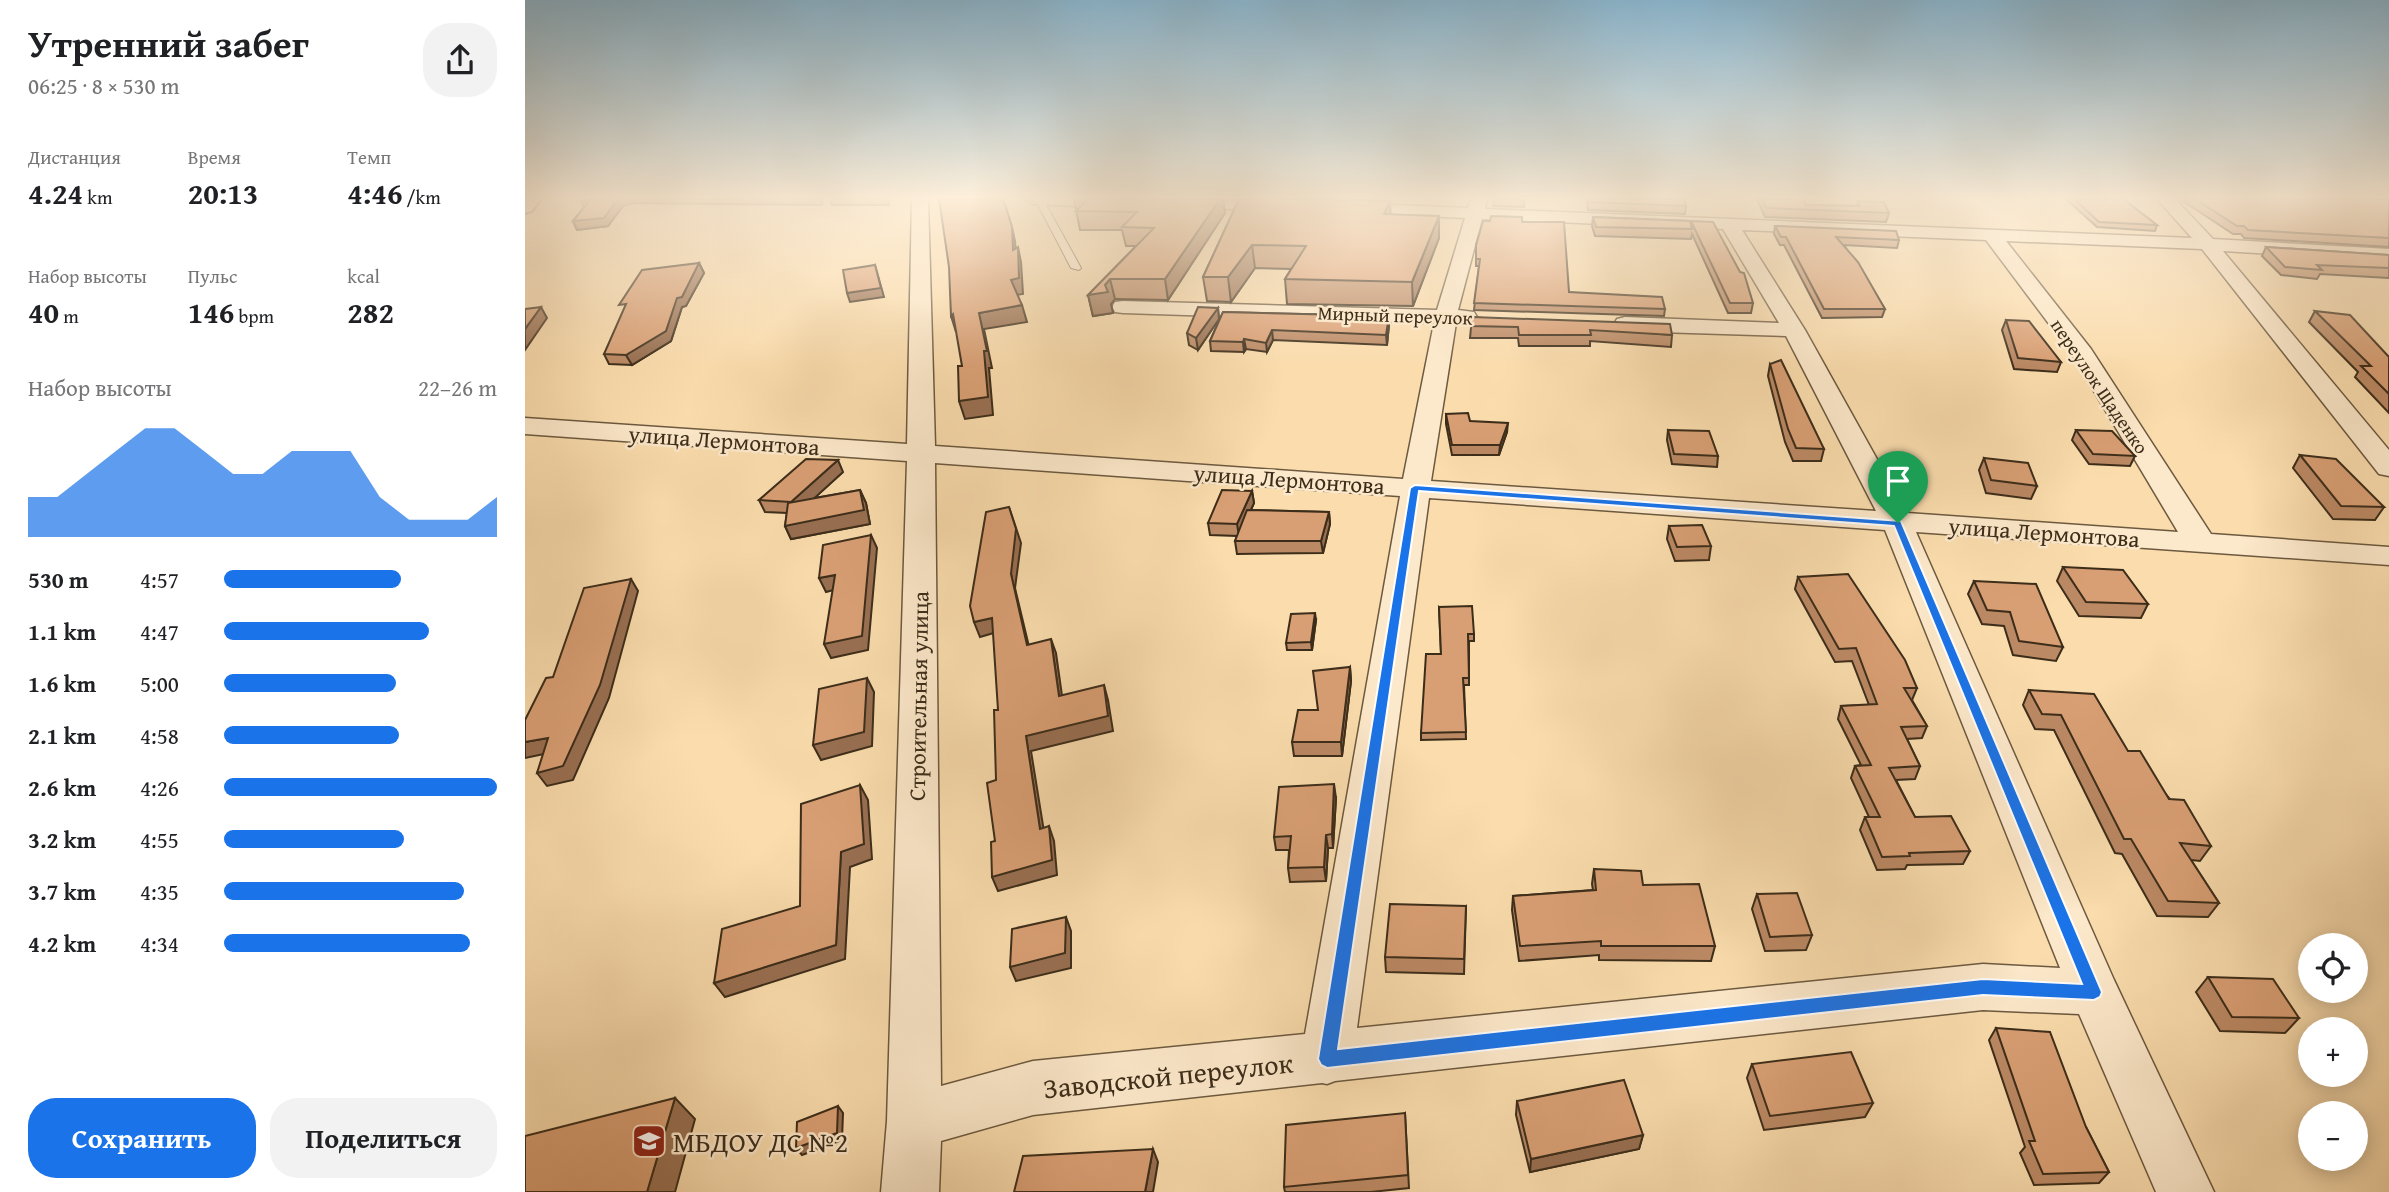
<!DOCTYPE html>
<html lang="ru">
<head>
<meta charset="utf-8">
<style>
	body { margin:0; font-family:"Gentium Book Plus",serif; background:#f2f2f2; color:#202124; height:100vh; display:flex; flex-direction:column; font-size:26px; white-space:nowrap }
	* { box-sizing:border-box; margin:0 }
	p { font-size:23px; color:#757577 }
	.icon { flex:none; width:38px; height:38px; fill:none; stroke:currentColor; stroke-width:2; stroke-linecap:round; stroke-linejoin:round }
	.map { position:relative; flex:1; overflow:hidden }
	.side { display:flex; flex-direction:column; background:#fff; width:525px }
	.side>* { flex:none }
	.buttons { position:absolute; left:1773px; top:933px; display:grid; gap:14px }
	.buttons a { display:grid; place-items:center; width:70px; height:70px; border-radius:50%; background:#fff; box-shadow:0 4px 18px #0003; font-size:35px }
	.pin { position:absolute; display:grid; place-items:center; width:60px; height:60px; color:#fff; margin:-72px -30px; border-radius:50% 50% 50% 0; rotate:-45deg; box-shadow:0 0 7px #0007 }
	.pin .icon { rotate:45deg }
	.round { display:grid; place-items:center; flex:none; width:74px; height:74px; border-radius:28px; background:#f2f2f2 }
	.summary { display:flex; align-items:center; justify-content:space-between; height:119px; padding:0 28px }
	h1 { font-size:38px; font-weight:700; line-height:52px }
	.stats { display:grid; grid-template-columns:repeat(3,1fr); gap:10px; height:119px; padding:7px 28px }
	.stats div { display:grid; align-content:center }
	.stats b { font-size:30px; font-weight:700 }
	.stats small { font-size:19px; font-weight:400 }
	.stats p { font-size:19px }
	.chart { height:196px; padding:14px 28px }
	.chart p { display:flex; justify-content:space-between }
	.chart svg { width:100%; height:126px; margin-top:7px; fill:#1a73e8; opacity:.7 }
	.primary-button { display:flex; gap:14px; margin-top:auto; padding:14px 28px }
	.primary-button a { flex:1; height:80px; border-radius:28px; background:#1a73e8; color:#fff; font-size:28px; font-weight:700; line-height:80px; text-align:center }
	.primary-button a+a { background:#f2f2f2; color:#202124 }
	ul { padding:0 28px; list-style:none; font-size:23px }
	li { display:grid; grid-template-columns:112px 84px 1fr; align-items:center; height:52px }
	li i { height:18px; border-radius:9px; background:#1a73e8 }
	main { display:flex; flex:1; min-height:0 }
	.map>svg:first-child { display:block }
	.lines { fill:none; stroke-linecap:round; stroke-linejoin:round }
	.lane-casing { stroke:#6c593f; stroke-width:2 }
	.street-casing { stroke:#6c593f; stroke-width:3 }
	.secondary-casing { stroke:#3c2d1a; stroke-width:3 }
	.lane { fill:#fce8ca; fill-rule:evenodd }
	.street { fill:#fce8ca; fill-rule:evenodd }
	.secondary { fill:#fce8ca; fill-rule:evenodd }
	.wall { fill:#bb8964; stroke:#3c2d1a; stroke-width:2 }
	.shaded-wall { fill:#986f51; stroke:#3c2d1a; stroke-width:2 }
	.building { fill:#d99f74; stroke:#3c2d1a; stroke-width:2 }
	.route { fill:#1a73e8; stroke:#fff; stroke-width:2; fill-rule:evenodd }
	.labels { text-anchor:middle; dominant-baseline:central; stroke-width:5; stroke-linejoin:round; paint-order:stroke }
	.far-street-label { font-size:19px; fill:#3c2d1a; stroke:#fce8ca }
	.street-label { font-size:23px; fill:#3c2d1a; stroke:#fce8ca }
	.near-street-label { font-size:28px; fill:#3c2d1a; stroke:#fce8ca }
	.near-poi-label { font-size:28px; fill:#3c2d1a; stroke:#fce8ca; text-anchor:start }
</style>
</head>
<body>
<main>
<section class="side">
<div class="summary"><div><h1>Утренний забег</h1><p>06:25 · 8 × 530 m</p></div><a class="round"><svg class="icon" aria-label="share" viewBox="0 0 24 24"><path d="M12 15V3M7 8l5-5 5 5M5 13v7h14v-7"/></svg></a></div>
<div class="stats">
<div><p>Дистанция</p><b>4.24<small> km</small></b></div>
<div><p>Время</p><b>20:13</b></div>
<div><p>Темп</p><b>4:46<small> /km</small></b></div>
</div>
<div class="stats">
<div><p>Набор высоты</p><b>40<small> m</small></b></div>
<div><p>Пульс</p><b>146<small> bpm</small></b></div>
<div><p>kcal</p><b>282</b></div>
</div>
<div class="chart"><p><span>Набор высоты</span>22–26 m</p>
<svg viewBox="0 0 160 44" preserveAspectRatio="none"><path d="M0 44V30L10 30L20 22L30 14L40 6L50 6L60 14L70 22L80 22L90 14L100 14L110 14L120 30L130 38L140 38L150 38L160 30V44z"/></svg>
</div>
<ul>
<li><b>530 m</b>4:57<i style="width:65%"></i></li>
<li><b>1.1 km</b>4:47<i style="width:75%"></i></li>
<li><b>1.6 km</b>5:00<i style="width:63%"></i></li>
<li><b>2.1 km</b>4:58<i style="width:64%"></i></li>
<li><b>2.6 km</b>4:26<i style="width:100%"></i></li>
<li><b>3.2 km</b>4:55<i style="width:66%"></i></li>
<li><b>3.7 km</b>4:35<i style="width:88%"></i></li>
<li><b>4.2 km</b>4:34<i style="width:90%"></i></li>
</ul>
<div class="primary-button"><a>Сохранить</a><a>Поделиться</a></div>
</section>
<div class="map">
<svg width="1864" height="1192" viewBox="0 0 1864 1192">
	<rect width="100%" height="100%" fill="#fadcad"/>
	<filter id="stains"><feTurbulence type="fractalNoise" baseFrequency=".00286" numOctaves="4"/><feColorMatrix values="0 0 0 0 .2 0 0 0 0 .09 0 0 0 0 .02 0 0 0 .5 -.17"/></filter>
	<radialGradient id="worn" r=".72"><stop offset=".6" stop-color="#630" stop-opacity="0"/><stop offset="1" stop-color="#630" stop-opacity=".3"/></radialGradient>
	<g class="lines">
		<!-- lane casing -->
		<g class="lane-casing">
			<path id="lane" d="M510,199H518L556,268L554,270L546,268Z"/>
		</g>
		<!-- street casing -->
		<g class="street-casing">
			<g id="street">
				<path d="M387,199H403L410,446L878,479L909,323L598,313L590,312L587,307L590,302L598,301L912,310L940,218L815,212L812,208L821,203L943,208L946,199H962L960,209L1667,238L1632,199H1650L1688,239L1864,249V261L1698,251L1864,450V476L1854,474L1677,249L1481,241L1566,349L1686,534L1864,547V565L1391,532L1589,980L1689,1192H1631L1554,1014L1458,1010L810,1081L802,1084L797,1083L508,1115L416,1141L414,1192H356L362,1121L382,461L0,434V418L382,444ZM957,219L1198,229L1254,323L1100,317L1092,319L1089,324L1092,329L1100,331L1261,336L1351,511L906,481L931,323L949,322L952,317L949,312L933,310ZM1217,230L1461,240L1548,356L1653,532L1382,513L1280,330ZM410,463L875,496L780,1034L508,1061L416,1086ZM904,498L1360,530L1535,968L1458,964L832,1028Z"/>
				<path d="M500,199H597L601,203L592,208L508,204Z"/>
				<path d="M652,199L757,200L766,205L757,210L647,208L644,204Z"/>
			</g>
		</g>
		<!-- secondary casing -->
		<g class="secondary-casing">
			<path id="secondary" d="M0,199H16L7,211L0,213Z"/>
		</g>
		<!-- lane -->
		<use href="#lane" class="lane"/>
		<!-- street -->
		<use href="#street" class="street"/>
		<!-- secondary -->
		<use href="#secondary" class="secondary"/>
	</g>
	<!-- wall -->
	<g class="wall">
		<path d="M58,199H298L297,205L108,203L98,206L83,226L52,230L48,221L59,207Z"/>
		<path d="M305,199H364V205H307Z"/>
		<path d="M549,199H698L700,213L643,300L590,299L586,304L588,313L568,316L563,295L611,246H601L597,230H555Z"/>
		<path d="M714,199L866,214L914,238L888,306L762,304L760,279L766,269L730,268L706,302L682,301L678,277Z"/>
		<path d="M969,199H999V207L968,206Z"/>
		<path d="M1062,199H1159L1161,206L1160,214L1063,210Z"/>
		<path d="M1232,199H1279L1281,205L1332,206L1333,201L1364,213L1361,222L1240,217Z"/>
		<path d="M1541,199H1598L1632,225L1630,231L1572,227Z"/>
		<path d="M1655,199H1864V247L1719,238L1716,234H1708Z"/>
		<path d="M1068,217L1165,221L1228,303L1226,313H1203L1167,234L1166,239L1070,236L1067,226Z"/>
		<path d="M997,222L1044,292L1140,309L1139,316L949,310L954,266H951V245Z"/>
		<path d="M1250,226L1374,240L1372,248L1319,245L1360,309L1357,317L1297,318L1259,245H1255L1249,234Z"/>
		<path d="M1741,247L1864,255V278L1795,274L1792,279L1756,275L1737,256Z"/>
		<path d="M174,263L179,273L161,306L157,307L146,341L107,365L84,364L79,354Z"/>
		<path d="M693,308L694,319L673,350L664,345L662,333Z"/>
		<path d="M1790,311L1864,357V413L1830,377L1833,372L1784,322Z"/>
		<path d="M698,312L864,316V325L862,345L748,340L742,352L721,349L719,352L686,351L685,341Z"/>
		<path d="M947,317L1147,335L1146,347L1065,341V346H994L993,338H945Z"/>
		<path d="M1481,320L1536,362L1532,372L1489,369L1477,330Z"/>
		<path d="M1245,364L1299,449L1296,461H1268L1260,442L1243,376Z"/>
		<path d="M921,414L982,432L974,455H927L921,424Z"/>
		<path d="M1143,430L1193,456L1192,467L1147,464L1142,440Z"/>
		<path d="M1551,430L1610,456L1605,466L1564,464L1547,440Z"/>
		<path d="M1775,455L1859,507L1850,520L1808,519L1768,468Z"/>
		<path d="M1459,458L1512,486L1506,499L1461,493L1454,470Z"/>
		<path d="M318,472L289,498L335,490L341,503L345,524L266,539L260,526L262,513L240,512L234,500Z"/>
		<path d="M727,491L729,503L726,510L804,512L805,524L798,553L712,554L710,541L712,536L685,535L683,523Z"/>
		<path d="M1144,526L1186,546L1184,560L1150,561L1142,539Z"/>
		<path d="M1538,567L1623,604L1616,618L1554,616L1532,581Z"/>
		<path d="M1273,577L1392,688L1387,700L1402,726L1397,738L1382,739L1395,766L1390,779L1371,780L1390,817L1445,851L1438,864L1382,865L1380,869L1352,870L1335,830L1340,817H1344L1326,778L1330,766L1336,765L1313,719L1316,706L1344,705L1327,661L1310,662L1270,589Z"/>
		<path d="M1449,581L1538,647L1531,661L1488,655L1479,626L1457,624L1443,594Z"/>
		<path d="M914,607L949,634V641H944V685H939L941,739L896,740V733L916,654Z"/>
		<path d="M791,620L787,650H762L761,643Z"/>
		<path d="M825,667L826,681L817,756H769L767,742L793,710Z"/>
		<path d="M1504,690L1603,751L1686,846L1675,861L1666,860L1694,903L1683,917L1632,916L1597,854L1590,853L1529,730L1510,729L1498,705Z"/>
		<path d="M811,798L808,848H803L801,881L765,882L763,868L764,850H751L749,837Z"/>
		<path d="M1069,869L1118,885L1190,946L1186,961L1074,960V955L994,961L987,910L988,896L1068,890L1067,884Z"/>
		<path d="M1232,894L1287,935L1281,950L1240,951L1227,909Z"/>
		<path d="M941,906L939,974L861,972L860,957Z"/>
		<path d="M1683,977L1774,1018L1760,1033L1695,1031L1671,992Z"/>
		<path d="M1471,1028L1561,1127L1584,1172L1574,1183L1509,1185L1495,1153L1500,1147L1464,1040Z"/>
		<path d="M1227,1064L1348,1103L1340,1117L1239,1130L1222,1078Z"/>
		<path d="M992,1101L1118,1135L1114,1149L1005,1172L991,1115Z"/>
		<path d="M880,1113L884,1188L846,1192H760L759,1187Z"/>
	</g>
	<!-- shaded-wall -->
	<g class="shaded-wall">
		<path d="M93,199H106L108,203L98,206L83,226L52,230L48,221Z"/>
		<path d="M695,199H698L700,213L643,300L640,279Z"/>
		<path d="M65,200L61,210L56,201Z"/>
		<path d="M865,201L866,223L859,214Z"/>
		<path d="M914,216V238L888,306L887,282Z"/>
		<path d="M487,227L490,241L492,265L488,250Z"/>
		<path d="M727,245L730,268L706,302L703,277Z"/>
		<path d="M493,247L496,262L498,294L491,295L486,280Z"/>
		<path d="M174,263L179,273L161,306L157,307L146,341L107,365L101,355L152,298Z"/>
		<path d="M350,265L359,297L325,302L322,293Z"/>
		<path d="M585,279L590,299L586,304L588,313L568,316L563,295L580,285Z"/>
		<path d="M497,305L502,322L459,329L467,368H464L468,415L440,419L434,401L454,313Z"/>
		<path d="M16,307L22,318L0,350V329Z"/>
		<path d="M693,308L694,319L673,350L671,338Z"/>
		<path d="M428,314L431,332L426,316Z"/>
		<path d="M864,316V325L862,345L861,335Z"/>
		<path d="M747,330L748,340L742,352L741,343Z"/>
		<path d="M719,339L721,349L719,352L718,342Z"/>
		<path d="M983,423L982,432L974,455L975,445Z"/>
		<path d="M313,460L318,472L272,514L266,502Z"/>
		<path d="M335,490L341,503L345,524L266,539L260,526Z"/>
		<path d="M727,491L729,503L714,536L712,524Z"/>
		<path d="M484,507L496,543L490,588L507,659L502,645L486,574Z"/>
		<path d="M804,512L805,524L798,553L796,541Z"/>
		<path d="M346,535L352,548L343,650L306,658L299,644Z"/>
		<path d="M310,575L316,588L301,592L294,578Z"/>
		<path d="M106,579L113,591L84,698L48,780L22,786L12,773Z"/>
		<path d="M790,613L791,620L787,650L786,642Z"/>
		<path d="M467,618L472,632L455,637L449,622Z"/>
		<path d="M526,639L531,653L539,710L534,696Z"/>
		<path d="M825,667L826,681L817,756L816,742Z"/>
		<path d="M342,678L349,692L347,746L296,760L288,745Z"/>
		<path d="M579,685L583,700L588,731L506,751L521,844L515,829L501,736Z"/>
		<path d="M23,738L33,751L0,758V742Z"/>
		<path d="M809,784L811,798L808,848L807,834Z"/>
		<path d="M335,785L343,800L347,859L325,867L320,959L200,997L189,983L311,945L316,852Z"/>
		<path d="M524,826L529,841L532,875L473,891L467,877Z"/>
		<path d="M801,835L803,848L801,881L799,867Z"/>
		<path d="M541,917L546,931V968L491,981L485,967Z"/>
		<path d="M150,1098L170,1119L150,1192H122Z"/>
		<path d="M313,1106L318,1113L317,1140L277,1155L271,1148Z"/>
		<path d="M1118,1135L1114,1149L1005,1172L1006,1159Z"/>
		<path d="M628,1149L633,1162L628,1192H620Z"/>
	</g>
	<!-- building -->
	<g class="building">
		<path d="M58,199H93L79,218L48,221L65,200L56,201Z"/>
		<path d="M414,199H477L480,204L487,227L488,250L493,247L494,278L486,280L497,305L454,313L462,351H459L463,397L434,401L433,366H437L428,314L426,316L424,267Z"/>
		<path d="M563,199H695L640,279H585L580,285L583,292L563,295L629,228L597,227L612,212L551,211Z"/>
		<path d="M714,199H802L865,201L859,214L914,216L887,282L760,279L781,246L727,245L703,277H678Z"/>
		<path d="M1063,199H1159L1161,206L1064,202Z"/>
		<path d="M1237,199H1279L1281,205L1334,206L1333,201L1359,202L1364,213L1241,208Z"/>
		<path d="M1549,199H1598L1632,225L1574,222Z"/>
		<path d="M1670,199H1864V238L1723,230L1719,226H1712Z"/>
		<path d="M966,216L997,217V222H1039L1044,292L1137,297L1140,309L949,303L955,259H951V245L958,221H965Z"/>
		<path d="M1068,217L1165,221L1167,229L1071,227Z"/>
		<path d="M1166,221L1188,222L1215,272L1219,273L1228,303H1205Z"/>
		<path d="M1250,226L1371,231L1374,240L1311,237L1333,262L1360,309H1299L1261,237H1256Z"/>
		<path d="M1741,247L1864,255V268L1792,265L1797,270L1760,267Z"/>
		<path d="M174,263L157,297L152,298L141,331L101,355L79,354L101,304L94,305L117,270Z"/>
		<path d="M350,265L356,288L322,293L318,270Z"/>
		<path d="M16,307L0,329V309Z"/>
		<path d="M673,307L693,308L671,338L662,333Z"/>
		<path d="M1790,311L1825,315L1864,357V394L1836,366H1846Z"/>
		<path d="M698,312L864,316L861,335L747,330L741,343L719,339L718,342L685,341Z"/>
		<path d="M947,317L1145,324L1147,335L1065,330L1066,335H994L993,327L945,326Z"/>
		<path d="M1481,320L1504,321L1536,362L1493,358Z"/>
		<path d="M1256,360L1299,449L1271,448L1263,429L1245,364Z"/>
		<path d="M943,413L945,421L983,423L975,445H927L921,414Z"/>
		<path d="M1143,430L1184,431L1193,456L1149,454Z"/>
		<path d="M1551,430L1587,431L1610,456L1568,454Z"/>
		<path d="M1775,455L1811,459L1859,507L1816,506Z"/>
		<path d="M1459,458L1503,463L1512,486L1466,480Z"/>
		<path d="M281,459L313,460L266,502L234,500Z"/>
		<path d="M335,490L339,510L260,526L263,503Z"/>
		<path d="M697,490L727,491L712,524L683,523Z"/>
		<path d="M484,507L491,529L486,574L502,645L526,639L534,696L579,685L583,716L501,736L515,829L524,826L527,860L467,877L466,842L470,841L462,783L471,780L469,710H473L467,618L449,622L445,606L461,512Z"/>
		<path d="M722,510L804,512L796,541H710Z"/>
		<path d="M1177,525L1186,546L1152,547L1144,526Z"/>
		<path d="M346,535L337,636L299,644L310,575L294,578L298,545Z"/>
		<path d="M1538,567L1598,570L1623,604L1561,602Z"/>
		<path d="M1323,574L1380,660L1392,688H1379L1402,726L1376,727L1395,766L1364,768L1390,817L1426,816L1445,851L1384,853L1385,856L1357,857L1340,817H1355L1330,766L1346,765L1316,706L1352,704L1331,648L1314,649L1273,577Z"/>
		<path d="M106,579L75,685L38,766L12,773L23,738L0,742V720L21,678L28,677L59,588Z"/>
		<path d="M1449,581L1511,584L1538,647L1494,641L1485,612L1462,610Z"/>
		<path d="M947,606L949,634H943L944,678H938L941,732L896,733L901,654H916L914,607Z"/>
		<path d="M790,613L786,642L761,643L766,614Z"/>
		<path d="M825,667L816,742H767L773,710H793L788,671Z"/>
		<path d="M342,678L339,732L288,745L294,689Z"/>
		<path d="M1504,690L1569,694L1603,751H1615L1644,799L1659,800L1686,846L1655,843L1694,903L1643,901L1606,839H1599L1536,715L1517,714Z"/>
		<path d="M809,784L807,834L801,835L799,867L763,868L766,836L749,837L754,787Z"/>
		<path d="M335,785L339,844L316,852L311,945L189,983L197,929L275,906L276,804Z"/>
		<path d="M1069,869L1116,871L1118,885L1174,884L1190,946H1076V941L995,946L988,896L1071,890Z"/>
		<path d="M1272,893L1287,935L1245,937L1232,894Z"/>
		<path d="M865,904L941,906L939,959L860,957Z"/>
		<path d="M541,917L540,953L485,967L487,929Z"/>
		<path d="M1683,977L1748,979L1774,1018L1707,1017Z"/>
		<path d="M1471,1028L1525,1032L1561,1127L1584,1172L1518,1174L1504,1141H1510Z"/>
		<path d="M1326,1052L1348,1103L1245,1116L1227,1064Z"/>
		<path d="M1099,1080L1118,1135L1006,1159L992,1101Z"/>
		<path d="M150,1098L122,1192H0V1136Z"/>
		<path d="M313,1106L312,1133L271,1148L272,1122Z"/>
		<path d="M880,1113L883,1175L759,1187L761,1125Z"/>
		<path d="M628,1149L620,1192H489L498,1156Z"/>
	</g>
	<!-- sky -->
	<linearGradient id="sky" x2="0" y2="1"><stop stop-color="#8ab7d1"/><stop offset="0.54" stop-color="#fdefda"/><stop offset="1" stop-color="#fdefda" stop-opacity="0"/></linearGradient>
	<rect width="1864" height="366" fill="url(#sky)"/>
	<!-- route -->
	<path class="route" d="M890,485L1376,521L1577,992L1575,997L1569,1000L1458,995L802,1068L796,1065L793,1059L885,488ZM894,491L1369,526L1557,984L1458,979L813,1049Z"/>
	<!-- icons -->
	<defs>
		<g id="school-square" transform="scale(1.75)"><rect x="-9" y="-9" width="18" height="18" rx="4" fill="#8f2418" stroke="#fce8ca"/><path d="M0-5L7-2L0 1L-7-2ZM-4 1L0 2.5L4 1V4Q0 6-4 4Z" fill="#fff"/></g>
	</defs>
	<g fill-rule="evenodd">
		<use href="#school-square" x="124" y="1141"/>
	</g>
	<g class="labels">
		<!-- far-street labels -->
		<g class="far-street-label">
			<text transform="translate(870 315) rotate(2)">Мирный переулок</text>
			<text transform="translate(1575 386) rotate(56)">переулок Щаденко</text>
		</g>
		<!-- street labels -->
		<g class="street-label">
			<text transform="translate(199 440) rotate(4)">улица Лермонтова</text>
			<text transform="translate(764 479) rotate(4)">улица Лермонтова</text>
			<text transform="translate(1519 532) rotate(4)">улица Лермонтова</text>
			<text transform="translate(393 696) rotate(-89)">Строительная улица</text>
		</g>
		<!-- near-street labels -->
		<g class="near-street-label">
			<text transform="translate(643 1075) rotate(-6)">Заводской переулок</text>
		</g>
		<!-- near-poi labels -->
		<g class="near-poi-label">
			<text x="148" y="1141">МБДОУ ДС №2</text>
		</g>
	</g>
	<rect width="100%" height="100%" filter="url(#stains)"/>
	<rect width="100%" height="100%" fill="url(#worn)"/>
</svg>
<div class="buttons">
<a><svg class="icon" aria-label="locate" viewBox="0 0 24 24"><circle cx="12" cy="12" r="6"/><path d="M12 2v4M12 18v4M2 12h4M18 12h4"/></svg></a>
<a>+</a>
<a>−</a>
</div>
<div class="pin" style="left:1373px;top:523px;background:#1e9e55"><svg class="icon" aria-label="arrive" viewBox="0 0 24 24"><path d="M6 21V4h12l-3 4 3 4H6"/></svg></div>
</div>
</main>
</body>
</html>
